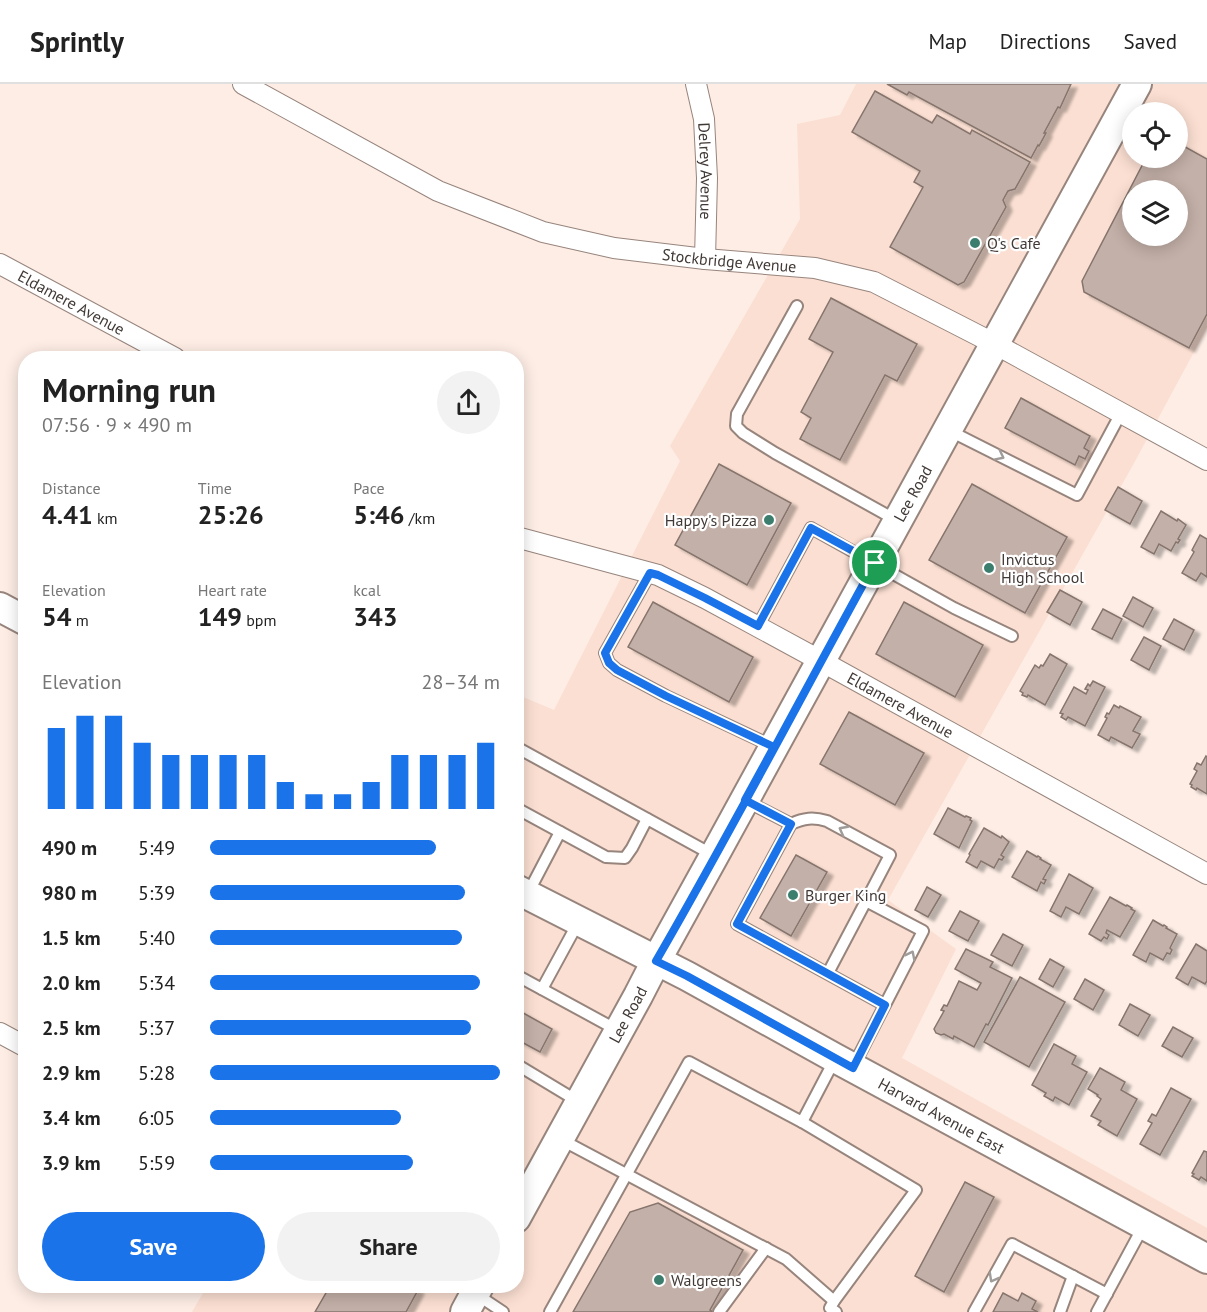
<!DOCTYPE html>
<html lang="en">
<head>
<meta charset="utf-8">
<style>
	body { margin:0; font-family:"PT Sans",sans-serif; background:#f2f2f2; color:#222; height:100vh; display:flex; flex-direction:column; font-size:22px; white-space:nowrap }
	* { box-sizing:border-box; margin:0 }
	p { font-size:20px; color:#767676 }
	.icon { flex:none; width:33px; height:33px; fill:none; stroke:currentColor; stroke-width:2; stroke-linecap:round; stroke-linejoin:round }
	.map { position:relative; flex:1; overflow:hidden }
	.sheet { position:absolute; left:18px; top:267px; width:506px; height:942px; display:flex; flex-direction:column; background:#fff; border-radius:24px; box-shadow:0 3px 15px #0003 }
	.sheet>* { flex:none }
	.fabs { position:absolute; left:1122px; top:18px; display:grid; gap:12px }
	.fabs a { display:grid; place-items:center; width:66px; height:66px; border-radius:50%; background:#fff; box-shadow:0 3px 15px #0003; font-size:30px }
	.pin { position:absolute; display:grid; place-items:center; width:51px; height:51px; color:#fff; margin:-26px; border:3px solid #fff; border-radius:50%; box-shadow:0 2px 6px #0007 }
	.round { display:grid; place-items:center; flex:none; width:63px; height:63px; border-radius:32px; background:#f2f2f2 }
	.headline { display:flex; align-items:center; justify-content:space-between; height:102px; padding:0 24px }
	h1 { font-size:33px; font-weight:800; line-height:45px }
	.figures { display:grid; grid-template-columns:repeat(3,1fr); gap:9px; height:102px; padding:6px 24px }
	.figures div { display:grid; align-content:center }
	.figures b { font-size:26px; font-weight:800 }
	.figures small { font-size:16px; font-weight:400 }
	.figures p { font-size:16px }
	.chart { height:168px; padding:12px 24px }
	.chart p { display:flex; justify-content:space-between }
	.chart svg { width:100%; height:108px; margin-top:6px; stroke:#1a73e8; stroke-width:6 }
	.action { display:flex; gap:12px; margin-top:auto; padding:12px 24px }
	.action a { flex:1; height:69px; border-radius:36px; background:#1a73e8; color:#fff; font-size:24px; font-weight:800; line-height:69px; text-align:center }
	.action a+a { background:#f2f2f2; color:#222 }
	ul { padding:0 24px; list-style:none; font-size:20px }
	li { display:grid; grid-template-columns:96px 72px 1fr; align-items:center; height:45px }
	li i { height:15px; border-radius:8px; background:#1a73e8 }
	header { display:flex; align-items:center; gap:36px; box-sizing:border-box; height:84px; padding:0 30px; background:#fff; border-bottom:2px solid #e0e0e0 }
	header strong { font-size:28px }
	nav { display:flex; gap:33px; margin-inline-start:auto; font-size:21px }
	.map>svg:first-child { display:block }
	.built { fill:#fbdfd2; fill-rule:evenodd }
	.building { fill:#c3b0a8; stroke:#85746c; stroke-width:1.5; fill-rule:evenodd; filter:url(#shadow) }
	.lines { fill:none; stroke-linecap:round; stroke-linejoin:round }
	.service-casing { stroke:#97857d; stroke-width:14 }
	.minor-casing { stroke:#97857d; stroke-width:22 }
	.secondary-casing { stroke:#97857d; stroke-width:32 }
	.service { stroke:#fff; stroke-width:10 }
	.minor { stroke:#fff; stroke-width:20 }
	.secondary { stroke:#fff; stroke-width:28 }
	.oneway { stroke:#a09c9a }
	.route-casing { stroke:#fff; stroke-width:12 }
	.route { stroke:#1a73e8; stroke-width:8 }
	.poi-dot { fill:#3c7e6e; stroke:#fefefe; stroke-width:2 }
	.labels { text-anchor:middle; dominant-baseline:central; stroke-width:4.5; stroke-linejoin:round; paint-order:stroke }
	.street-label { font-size:16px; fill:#413936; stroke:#fefefe }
	.poi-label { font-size:16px; fill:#413936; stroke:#fefefe; text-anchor:start }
</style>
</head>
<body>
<header>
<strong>Sprintly</strong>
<nav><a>Map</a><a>Directions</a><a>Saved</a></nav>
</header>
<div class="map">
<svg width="1207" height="1228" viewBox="0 0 1207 1228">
	<defs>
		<filter id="shadow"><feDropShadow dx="6" dy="4" stdDeviation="1.5" flood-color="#0004"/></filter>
	</defs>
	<rect width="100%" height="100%" fill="#fdede5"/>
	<!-- built -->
	<path class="built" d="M856,0H1207V244L1133,381L888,816L956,865L902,974L1207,1144V1228H192L207,1202H516V610L554,626L680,377L670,362L800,135L797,40L840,31ZM1132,28H1178V74H1132ZM1132,106H1178V152H1132Z"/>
	<!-- building -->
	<g class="building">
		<path d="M887,0H1071L1060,24L1058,23L1044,49H1046L1039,62L1038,61L1031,74L909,8L907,11Z"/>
		<path d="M875,7L932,39L937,31L970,50L972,46L1030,78L1015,105L1008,107L1003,116L1006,123L964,198L958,201L890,163L923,103L914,98L920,87L852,48Z"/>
		<path d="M1178,59L1207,75V230L1189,264L1084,208L1082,197L1146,74H1178ZM1132,106H1178V152H1132Z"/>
		<path d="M831,214L917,260L897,297L885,291L840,376L800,355L811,334L801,328L833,268L809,255Z"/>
		<path d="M1021,314L1090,352L1084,364L1089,367L1085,375L1079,372L1075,381L1005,344Z"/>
		<path d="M719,380L791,419L747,501L675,461Z"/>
		<path d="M972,400L1067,453L1025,529L929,476Z"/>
		<path d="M1118,403L1142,417L1130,440L1105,426Z"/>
		<path d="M1161,427L1177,437L1178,435L1186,441L1178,455L1180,456L1178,459L1176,458L1171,467L1159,460L1154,470L1141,463Z"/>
		<path d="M1200,451L1207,455V493L1201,489L1196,497L1182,489L1194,468L1192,466Z"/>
		<path d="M1060,506L1082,518L1070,541L1047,528Z"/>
		<path d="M1133,513L1153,524L1143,543L1123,532Z"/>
		<path d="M653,518L753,573L729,618L628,563Z"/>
		<path d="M904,518L983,561L955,613L876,570Z"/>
		<path d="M1103,525L1122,535L1112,555L1092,545Z"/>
		<path d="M1174,535L1194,546L1184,566L1163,555Z"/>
		<path d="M1144,553L1161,562L1149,586L1131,576Z"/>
		<path d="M1050,570L1067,580L1045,621L1028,611L1027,613L1022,611L1023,609L1020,607L1035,581L1039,584L1041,581L1043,582Z"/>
		<path d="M1093,597L1105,603L1085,642L1068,633L1066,636L1061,633L1063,630L1060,629L1074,603L1086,610L1088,606L1085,605L1088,600L1090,602Z"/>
		<path d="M1114,621L1119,624L1120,622L1141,633L1133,647L1140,650L1132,664L1111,653L1109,657L1098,651L1107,634L1105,633L1107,629L1109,630Z"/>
		<path d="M849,628L924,669L895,721L820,680Z"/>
		<path d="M1206,672L1207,673V710L1197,704L1196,706L1191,703L1192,701L1190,700L1197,687L1194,685L1197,679L1201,681Z"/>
		<path d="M948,724L965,733L966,732L971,734L970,736L972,737L959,764L934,750Z"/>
		<path d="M984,744L1001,754L1002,752L1009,758L1001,771L1004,773L1002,776L999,775L994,784L981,777L977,784L966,778L970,771L969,770Z"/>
		<path d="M1027,767L1037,773L1038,772L1041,774L1040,775L1051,781L1043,795L1046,796L1044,800L1041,798L1037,807L1012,793Z"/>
		<path d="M796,771L827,788L791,852L760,834Z"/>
		<path d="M1069,790L1093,804L1079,830L1066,823L1061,833L1050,827Z"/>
		<path d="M927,803L941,811L928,833L915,826Z"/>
		<path d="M1110,813L1126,822L1127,821L1132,824L1131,825L1135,827L1120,853L1107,846L1106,849L1109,851L1107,855L1104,853L1101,857L1089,850Z"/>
		<path d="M960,827L979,837L968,857L949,847Z"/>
		<path d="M1153,836L1163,842L1164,841L1167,843L1166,844L1177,850L1170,864L1172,866L1170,870L1167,869L1163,876L1150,869L1146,878L1133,871Z"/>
		<path d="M1003,850L1023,861L1012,882L991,871Z"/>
		<path d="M1196,860L1207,867V897L1205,900L1192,893L1188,901L1176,894Z"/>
		<path d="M966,865L993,878L990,883L1012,894L988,941L986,940L974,963L954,952L953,955L944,950L941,951L936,949L934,945L944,927L941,926L944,921L947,922L959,897L977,906L981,899L955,885Z"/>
		<path d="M1050,875L1064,883L1053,903L1039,895Z"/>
		<path d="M1020,893L1065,918L1029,983L984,958Z"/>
		<path d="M1085,895L1104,906L1093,926L1074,915Z"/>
		<path d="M1130,920L1150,931L1138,952L1119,941Z"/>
		<path d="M516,925L552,945L540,968L516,955Z"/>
		<path d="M1173,943L1193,954L1182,973L1162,962Z"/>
		<path d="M1054,960L1076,972L1072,980L1087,988L1069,1021L1055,1013L1053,1017L1044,1012L1046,1009L1032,1001Z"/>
		<path d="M1100,984L1125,998L1121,1006L1137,1015L1117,1052L1098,1041L1101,1037L1091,1032L1101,1015L1097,1012L1098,1011L1088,1005Z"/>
		<path d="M1171,1004L1191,1015L1160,1071L1140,1060L1152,1039L1148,1037L1152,1030L1156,1032Z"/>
		<path d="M1204,1067L1207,1068V1097L1201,1093L1199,1096L1192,1092L1194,1090L1192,1089Z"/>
		<path d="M965,1098L994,1113L944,1208L915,1192Z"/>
		<path d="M658,1119L743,1166L710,1226L713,1228H573L630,1128Z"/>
		<path d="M330,1202H410L418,1206L406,1228H315Z"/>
		<path d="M1003,1209L1018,1217L1022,1209L1036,1217L1032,1225L1038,1228H993Z"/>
	</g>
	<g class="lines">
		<!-- service casing -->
		<g class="service-casing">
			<g id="service">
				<path d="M797,222L737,330L736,342L743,349L775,369L898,437"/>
				<path d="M948,346L1077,411L1121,329"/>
				<path d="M650,489L605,569L609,579L617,586L666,612L774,663"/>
				<path d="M758,542L811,444L954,524L1012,552"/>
				<path d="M516,663L713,771"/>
				<path d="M746,717L791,740"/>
				<path d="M516,724L606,773L625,774L632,764L647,735"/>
				<path d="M527,811L560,748"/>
				<path d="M828,889L866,817"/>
				<path d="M516,891L619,947"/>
				<path d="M542,905L579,837"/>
				<path d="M516,980L579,1018"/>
				<path d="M853,983L923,847L866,817L890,771L827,737C813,733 804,734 791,740L737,840L885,921"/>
				<path d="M802,1038L916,1106L834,1217L830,1224L836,1228"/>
				<path d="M560,1055L786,1175L834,1217"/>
				<path d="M476,1210L503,1228"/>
				<path d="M550,1228L689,978L802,1038L835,975"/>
				<path d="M719,1228L766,1164"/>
				<path d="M974,1228L1012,1160L1107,1210"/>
				<path d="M1060,1228L1073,1192"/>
				<path d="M1097,1228L1144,1141"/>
			</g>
		</g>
		<!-- minor casing -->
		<g class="minor-casing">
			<g id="minor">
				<path id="s1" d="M243,0L438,107L543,148L614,164L705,175L815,184L874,198L995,260L1207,376"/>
				<path id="s2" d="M696,0L704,35L707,94L705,175"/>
				<path id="s3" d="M0,180L175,274"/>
				<path id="s4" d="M516,453L658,491L705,514L821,577L1207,790"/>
				<path d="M0,949L26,963"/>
			</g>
		</g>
		<!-- secondary casing -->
		<g class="secondary-casing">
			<g id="secondary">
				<path d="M0,523L26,537"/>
				<path id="s5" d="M516,805L687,892L835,974L1207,1175"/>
				<path id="s6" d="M516,1134L638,912L656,877L714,772L1137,0"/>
				<path d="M465,1228L479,1202"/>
			</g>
		</g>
		<!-- service -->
		<use href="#service" class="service"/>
		<!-- minor -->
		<use href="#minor" class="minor"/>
		<!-- secondary -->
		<use href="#secondary" class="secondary"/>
	</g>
	<!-- one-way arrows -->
	<defs><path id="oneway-chevron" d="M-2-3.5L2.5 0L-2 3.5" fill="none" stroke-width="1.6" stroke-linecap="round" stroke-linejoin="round" transform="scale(1.5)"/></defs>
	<g class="oneway">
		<use href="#oneway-chevron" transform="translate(1000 372) rotate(27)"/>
		<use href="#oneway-chevron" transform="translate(843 746) rotate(-152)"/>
		<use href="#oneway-chevron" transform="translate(911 871) rotate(-63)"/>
		<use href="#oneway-chevron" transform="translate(993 1194) rotate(119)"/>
	</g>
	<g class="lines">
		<!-- route casing -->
		<g class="route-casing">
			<path id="route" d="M875,479C802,611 732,746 656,877L687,892L853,984L885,921L737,840L791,740L745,716L774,663L666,612L617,586L609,579L605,569L650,489L658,491L705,514L758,542L811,444L875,479"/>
		</g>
		<!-- route -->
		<use href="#route" class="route"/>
	</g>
	<!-- markers -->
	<g class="poi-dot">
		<circle cx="975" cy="159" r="6"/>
		<circle cx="769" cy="436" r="6"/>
		<circle cx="989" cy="484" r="6"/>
		<circle cx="793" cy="811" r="6"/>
		<circle cx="659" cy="1196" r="6"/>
	</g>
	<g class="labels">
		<!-- street labels -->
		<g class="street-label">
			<text stroke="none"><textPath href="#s2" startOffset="88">Delrey Avenue</textPath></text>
			<text stroke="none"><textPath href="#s1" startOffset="524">Stockbridge Avenue</textPath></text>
			<text stroke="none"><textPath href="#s3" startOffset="81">Eldamere Avenue</textPath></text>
			<text stroke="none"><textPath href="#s6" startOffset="826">Lee Road</textPath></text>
			<text stroke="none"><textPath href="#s4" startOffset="422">Eldamere Avenue</textPath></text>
			<text stroke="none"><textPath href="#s6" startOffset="232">Lee Road</textPath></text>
			<text stroke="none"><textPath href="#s5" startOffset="482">Harvard Avenue East</textPath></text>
		</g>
		<!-- poi labels -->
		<g class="poi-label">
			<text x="987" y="159">Q's Cafe</text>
			<text x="757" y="436" text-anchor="end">Happy's Pizza</text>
			<text x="1001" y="475">Invictus<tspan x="1001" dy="18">High School</tspan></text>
			<text x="805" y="811">Burger King</text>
			<text x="671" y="1196">Walgreens</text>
		</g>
	</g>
</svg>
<div class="fabs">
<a><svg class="icon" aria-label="locate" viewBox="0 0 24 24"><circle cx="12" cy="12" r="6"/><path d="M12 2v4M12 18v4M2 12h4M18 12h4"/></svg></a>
<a><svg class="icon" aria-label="layers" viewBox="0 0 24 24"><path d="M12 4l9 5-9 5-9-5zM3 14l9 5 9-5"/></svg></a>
</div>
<div class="pin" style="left:875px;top:479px;background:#1e9e55"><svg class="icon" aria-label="arrive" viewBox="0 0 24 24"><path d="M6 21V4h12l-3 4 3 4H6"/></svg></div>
<section class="sheet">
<div class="headline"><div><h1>Morning run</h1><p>07:56 · 9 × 490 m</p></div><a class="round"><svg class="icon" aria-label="share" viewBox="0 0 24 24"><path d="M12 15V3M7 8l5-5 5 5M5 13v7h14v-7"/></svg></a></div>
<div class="figures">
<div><p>Distance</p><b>4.41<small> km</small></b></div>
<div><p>Time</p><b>25:26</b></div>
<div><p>Pace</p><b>5:46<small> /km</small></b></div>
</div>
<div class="figures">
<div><p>Elevation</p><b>54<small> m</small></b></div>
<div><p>Heart rate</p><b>149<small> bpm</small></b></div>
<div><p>kcal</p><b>343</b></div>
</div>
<div class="chart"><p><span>Elevation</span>28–34 m</p>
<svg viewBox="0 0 160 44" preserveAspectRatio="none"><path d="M5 44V11M15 44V6M25 44V6M35 44V17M45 44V22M55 44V22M65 44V22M75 44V22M85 44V33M95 44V38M105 44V38M115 44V33M125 44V22M135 44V22M145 44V22M155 44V17"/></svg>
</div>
<ul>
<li><b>490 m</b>5:49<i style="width:78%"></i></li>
<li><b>980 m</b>5:39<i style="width:88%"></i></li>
<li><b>1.5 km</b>5:40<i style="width:87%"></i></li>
<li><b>2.0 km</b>5:34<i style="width:93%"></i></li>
<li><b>2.5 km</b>5:37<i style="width:90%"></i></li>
<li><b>2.9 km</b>5:28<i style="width:100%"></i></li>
<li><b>3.4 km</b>6:05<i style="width:66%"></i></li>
<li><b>3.9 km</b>5:59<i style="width:70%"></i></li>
</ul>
<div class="action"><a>Save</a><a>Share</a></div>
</section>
</div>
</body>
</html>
